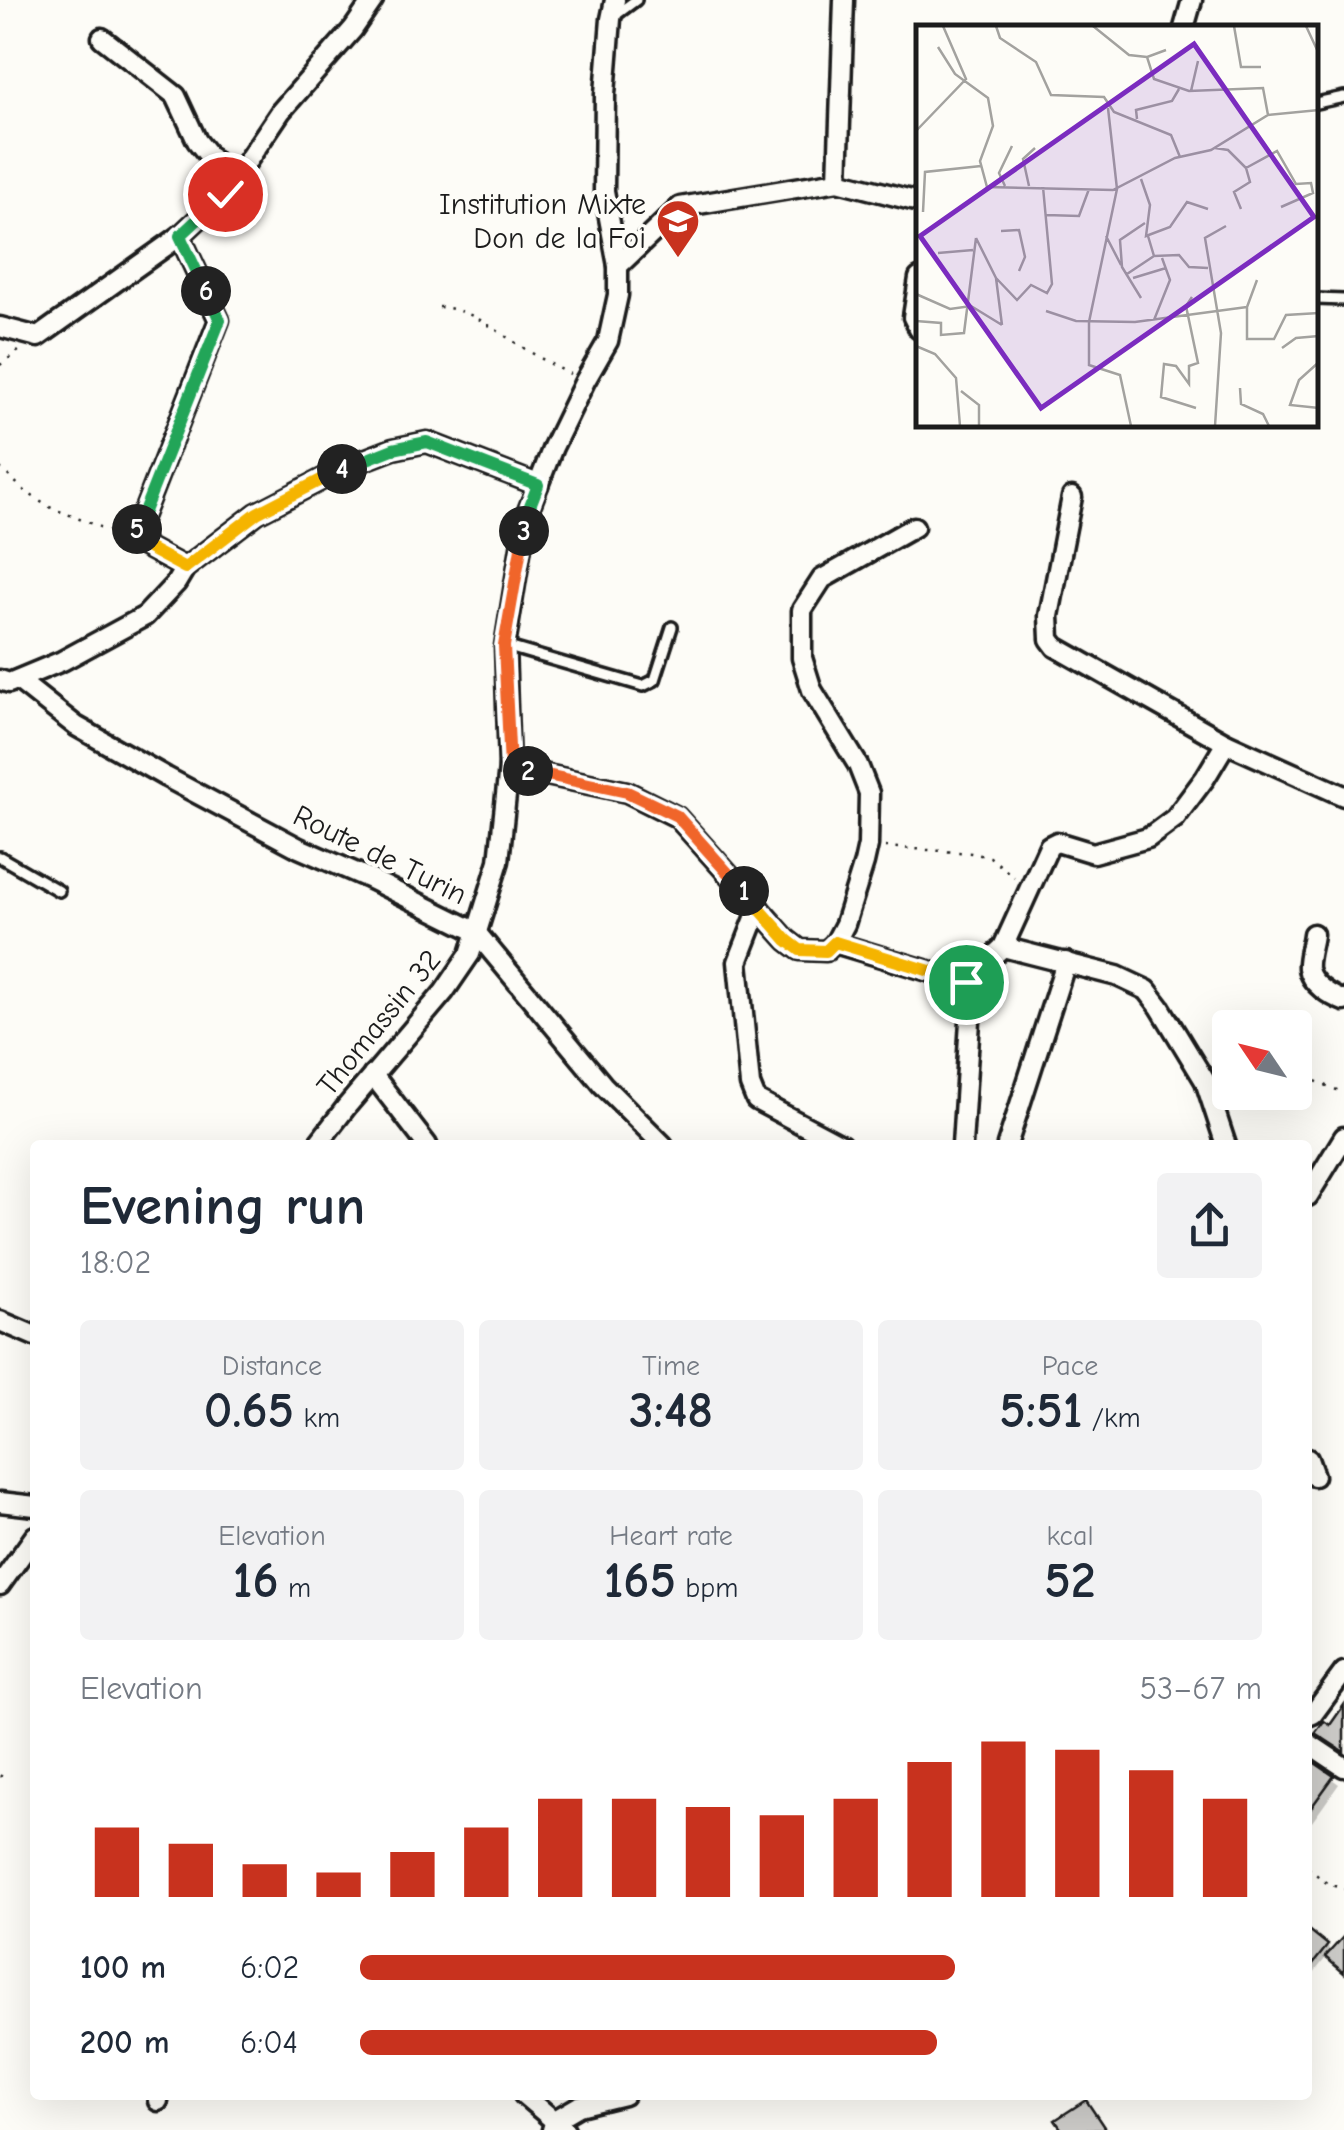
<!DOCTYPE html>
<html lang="en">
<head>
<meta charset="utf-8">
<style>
	body { margin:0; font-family:"Comic Neue",sans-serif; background:#f2f2f3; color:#1f2937; height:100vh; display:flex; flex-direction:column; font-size:38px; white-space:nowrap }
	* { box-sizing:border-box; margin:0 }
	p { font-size:32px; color:#747a83 }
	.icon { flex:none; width:55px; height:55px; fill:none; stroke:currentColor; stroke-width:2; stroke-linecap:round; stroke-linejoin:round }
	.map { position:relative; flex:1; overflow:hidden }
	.drawer { position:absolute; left:30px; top:1140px; width:1282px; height:960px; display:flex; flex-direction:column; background:#fff; border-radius:10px; box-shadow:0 10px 40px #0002 }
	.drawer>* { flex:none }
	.needle { width:65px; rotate:305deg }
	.buttons { position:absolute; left:1212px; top:1010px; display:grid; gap:20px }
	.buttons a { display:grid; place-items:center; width:100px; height:100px; border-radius:10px; background:#fff; box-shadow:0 10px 40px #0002; font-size:50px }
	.pin { position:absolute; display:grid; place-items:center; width:85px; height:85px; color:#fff; margin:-42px; border:5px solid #fff; border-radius:50%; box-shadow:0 2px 10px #0007 }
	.km { position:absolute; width:50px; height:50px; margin:-25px; border-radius:50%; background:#222; color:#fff; font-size:28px; line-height:50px; text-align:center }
	.round { display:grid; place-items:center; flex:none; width:105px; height:105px; border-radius:10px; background:#f2f2f3 }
	.overview { display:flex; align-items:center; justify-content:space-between; height:170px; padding:0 50px }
	h1 { font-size:55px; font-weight:800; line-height:75px }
	.stats { display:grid; grid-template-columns:repeat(3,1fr); gap:15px; height:170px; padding:10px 50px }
	.stats div { display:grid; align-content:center; border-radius:10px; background:#f2f2f3; text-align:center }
	.stats b { font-size:50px; font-weight:800 }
	.stats small { font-size:28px; font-weight:400 }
	.stats p { font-size:28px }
	.chart { height:280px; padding:20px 50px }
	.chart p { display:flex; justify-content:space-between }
	.chart svg { width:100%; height:180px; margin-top:10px; stroke:#c8321e; stroke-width:6 }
	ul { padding:0 50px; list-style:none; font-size:32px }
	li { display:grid; grid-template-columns:160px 120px 1fr; align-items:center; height:75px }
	li i { height:25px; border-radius:12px; background:#c8321e }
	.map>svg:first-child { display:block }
	.shadow { fill:#0003 }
	.building { fill:#cccbc8; stroke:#1c1c1c; stroke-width:2.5 }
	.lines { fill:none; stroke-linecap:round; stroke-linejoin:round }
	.service-casing { stroke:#1c1c1c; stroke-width:16 }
	.minor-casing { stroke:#1c1c1c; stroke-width:25 }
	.path { stroke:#1c1c1c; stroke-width:2.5; stroke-dasharray:2.5 8; stroke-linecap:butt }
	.service { stroke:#fdfcf7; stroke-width:9 }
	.minor { stroke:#fdfcf7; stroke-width:18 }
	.split-1-casing { stroke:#fff; stroke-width:20 }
	.split-2-casing { stroke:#fff; stroke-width:20 }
	.split-3-casing { stroke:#fff; stroke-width:20 }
	.split-4-casing { stroke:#fff; stroke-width:20 }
	.split-5-casing { stroke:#fff; stroke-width:20 }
	.split-6-casing { stroke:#fff; stroke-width:20 }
	.split-7-casing { stroke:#fff; stroke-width:20 }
	.split-1 { stroke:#f5b400; stroke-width:12 }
	.split-2 { stroke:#f0652b; stroke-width:12 }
	.split-3 { stroke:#f0652b; stroke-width:12 }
	.split-4 { stroke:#22a559; stroke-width:12 }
	.split-5 { stroke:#f5b400; stroke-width:12 }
	.split-6 { stroke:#22a559; stroke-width:12 }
	.split-7 { stroke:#22a559; stroke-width:12 }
	.labels { text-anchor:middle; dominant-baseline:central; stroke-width:8; stroke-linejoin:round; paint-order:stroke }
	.poi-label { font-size:30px; fill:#1c1c1c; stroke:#fdfcf7; text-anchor:end }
	.street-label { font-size:30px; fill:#1c1c1c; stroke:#fdfcf7 }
	.inset-road { fill:none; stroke:#a3a29f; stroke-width:2.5 }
	.view { fill:#7b2cbf; fill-opacity:0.15; stroke:#7b2cbf; stroke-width:5 }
	.inset-edge { fill:none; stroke:#1c1c1c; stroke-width:5 }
</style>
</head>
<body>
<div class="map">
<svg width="1344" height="2130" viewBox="0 0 1344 2130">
	<rect width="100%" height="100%" fill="#fdfcf7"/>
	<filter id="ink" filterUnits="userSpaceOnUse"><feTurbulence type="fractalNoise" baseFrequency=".01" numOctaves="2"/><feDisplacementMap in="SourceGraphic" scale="20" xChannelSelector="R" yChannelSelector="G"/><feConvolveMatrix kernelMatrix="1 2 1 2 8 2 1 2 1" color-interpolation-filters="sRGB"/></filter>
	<g filter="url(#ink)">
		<!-- shadow -->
		<g class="shadow">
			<path d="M1309,1762L1339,1784L1312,1822L1308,1818V1765Z"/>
			<path d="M1308,1932L1333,1952L1344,1940V1971L1328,1955L1309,1979L1308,1978Z"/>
		</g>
		<!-- building -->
		<g class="building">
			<path d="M1344,1705V1752L1315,1733L1324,1721L1330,1725Z"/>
			<path d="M1309,1759L1334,1776L1308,1812V1760Z"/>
			<path d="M1308,1929L1328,1945L1308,1970Z"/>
			<path d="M1344,1936V1973L1325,1957Z"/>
			<path d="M1086,2100L1106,2130H1062L1055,2120Z"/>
		</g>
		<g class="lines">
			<!-- service casing -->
			<g class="service-casing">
				<g id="service">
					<path d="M613,17L636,0"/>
					<path d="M1316,103L1344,97"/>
					<path d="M1316,299L1344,300"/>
					<path d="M505,646L643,686L655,680L672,627"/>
					<path d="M0,857L59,891"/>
				</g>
			</g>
			<!-- minor casing -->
			<g class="minor-casing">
				<g id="minor">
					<path d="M1184,28L1192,0"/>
					<path d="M102,38L176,96L197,141L231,183"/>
					<path d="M838,181L844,0"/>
					<path d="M180,236L219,320L133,540L185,568"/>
					<path d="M618,266L680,207L838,181L919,202"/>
					<path d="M919,278L913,317L919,329"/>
					<path d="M0,327L38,337L180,236L225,194L281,111L353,29L373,0"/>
					<path d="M1072,497L1049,616L1050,639L1056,647L1226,743L1344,796"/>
					<path d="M0,680L9,683L62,661L145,616L176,583L185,568L257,513L346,467L393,449L427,442L538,485"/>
					<path d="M18,680L76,726L166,777L299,848L368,878L475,931L603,1085L663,1145"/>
					<path d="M509,767L627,792L677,817L787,940L800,950L826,951L835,943L845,924L864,863L868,845L869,793L858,765L812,690L802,658V610L822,579L914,527"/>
					<path d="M759,908L738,962L750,1085L756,1100L841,1145"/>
					<path d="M1313,934C1312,944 1307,958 1308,968C1310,984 1331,996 1344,1001"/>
					<path d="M835,943L965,982L1003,947L1049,846L1057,842L1093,853L1148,838L1175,818L1205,778L1226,743"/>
					<path d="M1003,947L1117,976L1147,990L1160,1007L1205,1081L1226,1145"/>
					<path d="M373,1075L427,1145"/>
					<path d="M317,1145L347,1106L444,992L470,954L499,861L509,767L505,646L526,516L553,447L585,381L608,341L618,295V266L604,191L605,94L611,19L615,0"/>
					<path d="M962,1145L970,1021L965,982"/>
					<path d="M1007,1145L1066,962"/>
					<path d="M1308,1196L1344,1137"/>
					<path d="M0,1321L35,1336"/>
					<path d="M1308,1459L1314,1476"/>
					<path d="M0,1502L35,1506"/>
					<path d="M0,1585L35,1536"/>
					<path d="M1308,1716L1313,1714L1344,1672"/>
					<path d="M1308,1743L1344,1767"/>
					<path d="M524,2095L565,2130"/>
					<path d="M158,2101V2095"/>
					<path d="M552,2130L555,2120L579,2106L624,2095"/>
				</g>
			</g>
			<!-- path -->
			<g class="path">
				<path d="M439,307C469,309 488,325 513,341C531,353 550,364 570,374"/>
				<path d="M0,365L20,350"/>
				<path d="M0,468L25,491L47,506L117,534"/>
				<path d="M885,847L971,853L990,857L1014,877"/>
				<path d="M1306,1077L1344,1093"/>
				<path d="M0,1777L4,1772"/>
				<path d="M1308,1868L1328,1884L1344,1889"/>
			</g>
			<!-- service -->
			<use href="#service" class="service"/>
			<!-- minor -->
			<use href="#minor" class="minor"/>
		</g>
	</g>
	<g class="lines" filter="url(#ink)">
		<!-- split-1 casing -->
		<g class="split-1-casing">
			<path id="split-1" d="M744,891L787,940L800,950L826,951L835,942L966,982"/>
		</g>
		<!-- split-2 casing -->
		<g class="split-2-casing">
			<path id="split-2" d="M528,771L627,792L677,816L744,891"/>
		</g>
		<!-- split-3 casing -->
		<g class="split-3-casing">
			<path id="split-3" d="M524,531L504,646L510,767L528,771"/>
		</g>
		<!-- split-4 casing -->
		<g class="split-4-casing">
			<path id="split-4" d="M342,469L393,449L427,442L538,485L526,516L524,531"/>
		</g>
		<!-- split-5 casing -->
		<g class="split-5-casing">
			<path id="split-5" d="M137,529L133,540L185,568L257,513L342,469"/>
		</g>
		<!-- split-6 casing -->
		<g class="split-6-casing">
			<path id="split-6" d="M137,529L220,320L206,291"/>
		</g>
		<!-- split-7 casing -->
		<g class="split-7-casing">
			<path id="split-7" d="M206,291L180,236L225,194"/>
		</g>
		<!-- split-1 -->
		<use href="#split-1" class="split-1"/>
		<!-- split-2 -->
		<use href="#split-2" class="split-2"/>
		<!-- split-3 -->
		<use href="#split-3" class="split-3"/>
		<!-- split-4 -->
		<use href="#split-4" class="split-4"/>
		<!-- split-5 -->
		<use href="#split-5" class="split-5"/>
		<!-- split-6 -->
		<use href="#split-6" class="split-6"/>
		<!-- split-7 -->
		<use href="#split-7" class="split-7"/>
	</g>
	<!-- icons -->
	<defs>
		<g id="school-pin" transform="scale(2.25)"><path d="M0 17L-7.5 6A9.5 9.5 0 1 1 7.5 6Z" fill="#c8321e" stroke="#fdfcf7"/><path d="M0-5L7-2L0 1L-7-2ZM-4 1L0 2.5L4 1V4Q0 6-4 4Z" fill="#fff"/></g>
	</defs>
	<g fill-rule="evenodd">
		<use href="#school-pin" x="678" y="221"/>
	</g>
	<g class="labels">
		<!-- poi labels -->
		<g class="poi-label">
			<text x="646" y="204">Institution Mixte<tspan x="646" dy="34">Don de la Foi</tspan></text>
		</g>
		<!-- street labels -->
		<g class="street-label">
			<text transform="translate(380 855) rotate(26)">Route de Turin</text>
			<text transform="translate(379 1023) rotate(-51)">Thomassin 32</text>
		</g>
	</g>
	<!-- overview -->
	<g transform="translate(916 25)">
		<rect width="402" height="402" fill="#fdfcf7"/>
		<path class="inset-road" d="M80,1L84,13L120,37L135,70L188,72L198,87L255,110L264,132M177,1L213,30L231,32M318,1L325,42H345M390,1L403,29M22,22L39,49L72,73L77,101L64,136L71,162L197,165L259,133L295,125L352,90L403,85M250,25L231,32L238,54L273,66L347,63L352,90M275,66L282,36M192,83L201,164L173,297V340L204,350L215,401M221,94L220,85L256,76L263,64M0,106L50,54L27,1M299,123L312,125L330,143L334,157L318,167L325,184M330,143L361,126L380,159L395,158L397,168L365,182M225,154L234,180L230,211L254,202L271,177L292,184M89,161L83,148L96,121M113,161L107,134L119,123M7,187L9,147L65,141M130,190L163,191L173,164M85,206L103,205L109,232L103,246M190,211L205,240M232,211L238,231L263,230L273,242L292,243M60,213L80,253M22,228L57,225M211,249L238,231M217,253L250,243M341,255L331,282V314H358L370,290L403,288M0,269L34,284L55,281L86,300M276,272L270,281L282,338L273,341V359L260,341L248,339L245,372L280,383M225,273L206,242L204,215L229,198M130,286L160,296L219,297L331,282M238,295L254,255L246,233M0,296L25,298V310L48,308L60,213M86,300L80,253L101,275L115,260L131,268L136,259L127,162M0,321L19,329L40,353L44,401M366,323L380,313L403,311M403,337L383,355L374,380L403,383M324,363L325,379L347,389L353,401M45,366L63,380V401M299,401L305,308L289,213L310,201"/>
		<path class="view" d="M278,19L398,192L125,383L4,211Z"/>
		<rect width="402" height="402" class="inset-edge"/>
	</g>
</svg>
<div class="buttons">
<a><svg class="needle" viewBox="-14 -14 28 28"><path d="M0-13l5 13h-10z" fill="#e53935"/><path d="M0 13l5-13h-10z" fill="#747a83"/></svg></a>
</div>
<div class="pin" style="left:966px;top:982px;background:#1e9e55"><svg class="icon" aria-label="arrive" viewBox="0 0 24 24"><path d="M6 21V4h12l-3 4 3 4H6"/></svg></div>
<div class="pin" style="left:225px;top:194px;background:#d93025"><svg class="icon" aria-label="check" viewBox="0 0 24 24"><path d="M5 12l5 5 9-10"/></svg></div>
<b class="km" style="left:744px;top:891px">1</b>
<b class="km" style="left:528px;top:771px">2</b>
<b class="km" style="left:524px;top:531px">3</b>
<b class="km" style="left:342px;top:469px">4</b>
<b class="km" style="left:137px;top:529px">5</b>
<b class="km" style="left:206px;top:291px">6</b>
<section class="drawer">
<div class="overview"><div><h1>Evening run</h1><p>18:02</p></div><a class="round"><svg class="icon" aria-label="share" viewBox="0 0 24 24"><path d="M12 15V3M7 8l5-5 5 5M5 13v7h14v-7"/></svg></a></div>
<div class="stats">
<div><p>Distance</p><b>0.65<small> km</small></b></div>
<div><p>Time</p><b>3:48</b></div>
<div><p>Pace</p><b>5:51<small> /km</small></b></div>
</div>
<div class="stats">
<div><p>Elevation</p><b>16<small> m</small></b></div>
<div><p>Heart rate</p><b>165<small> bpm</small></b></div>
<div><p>kcal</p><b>52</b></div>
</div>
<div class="chart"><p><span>Elevation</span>53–67 m</p>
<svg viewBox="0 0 160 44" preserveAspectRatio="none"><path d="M5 44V27M15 44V31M25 44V36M35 44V38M45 44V33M55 44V27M65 44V20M75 44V20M85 44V22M95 44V24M105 44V20M115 44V11M125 44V6M135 44V8M145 44V13M155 44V20"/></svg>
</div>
<ul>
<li><b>100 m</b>6:02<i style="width:66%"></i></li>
<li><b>200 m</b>6:04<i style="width:64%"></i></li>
</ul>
</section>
</div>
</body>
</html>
